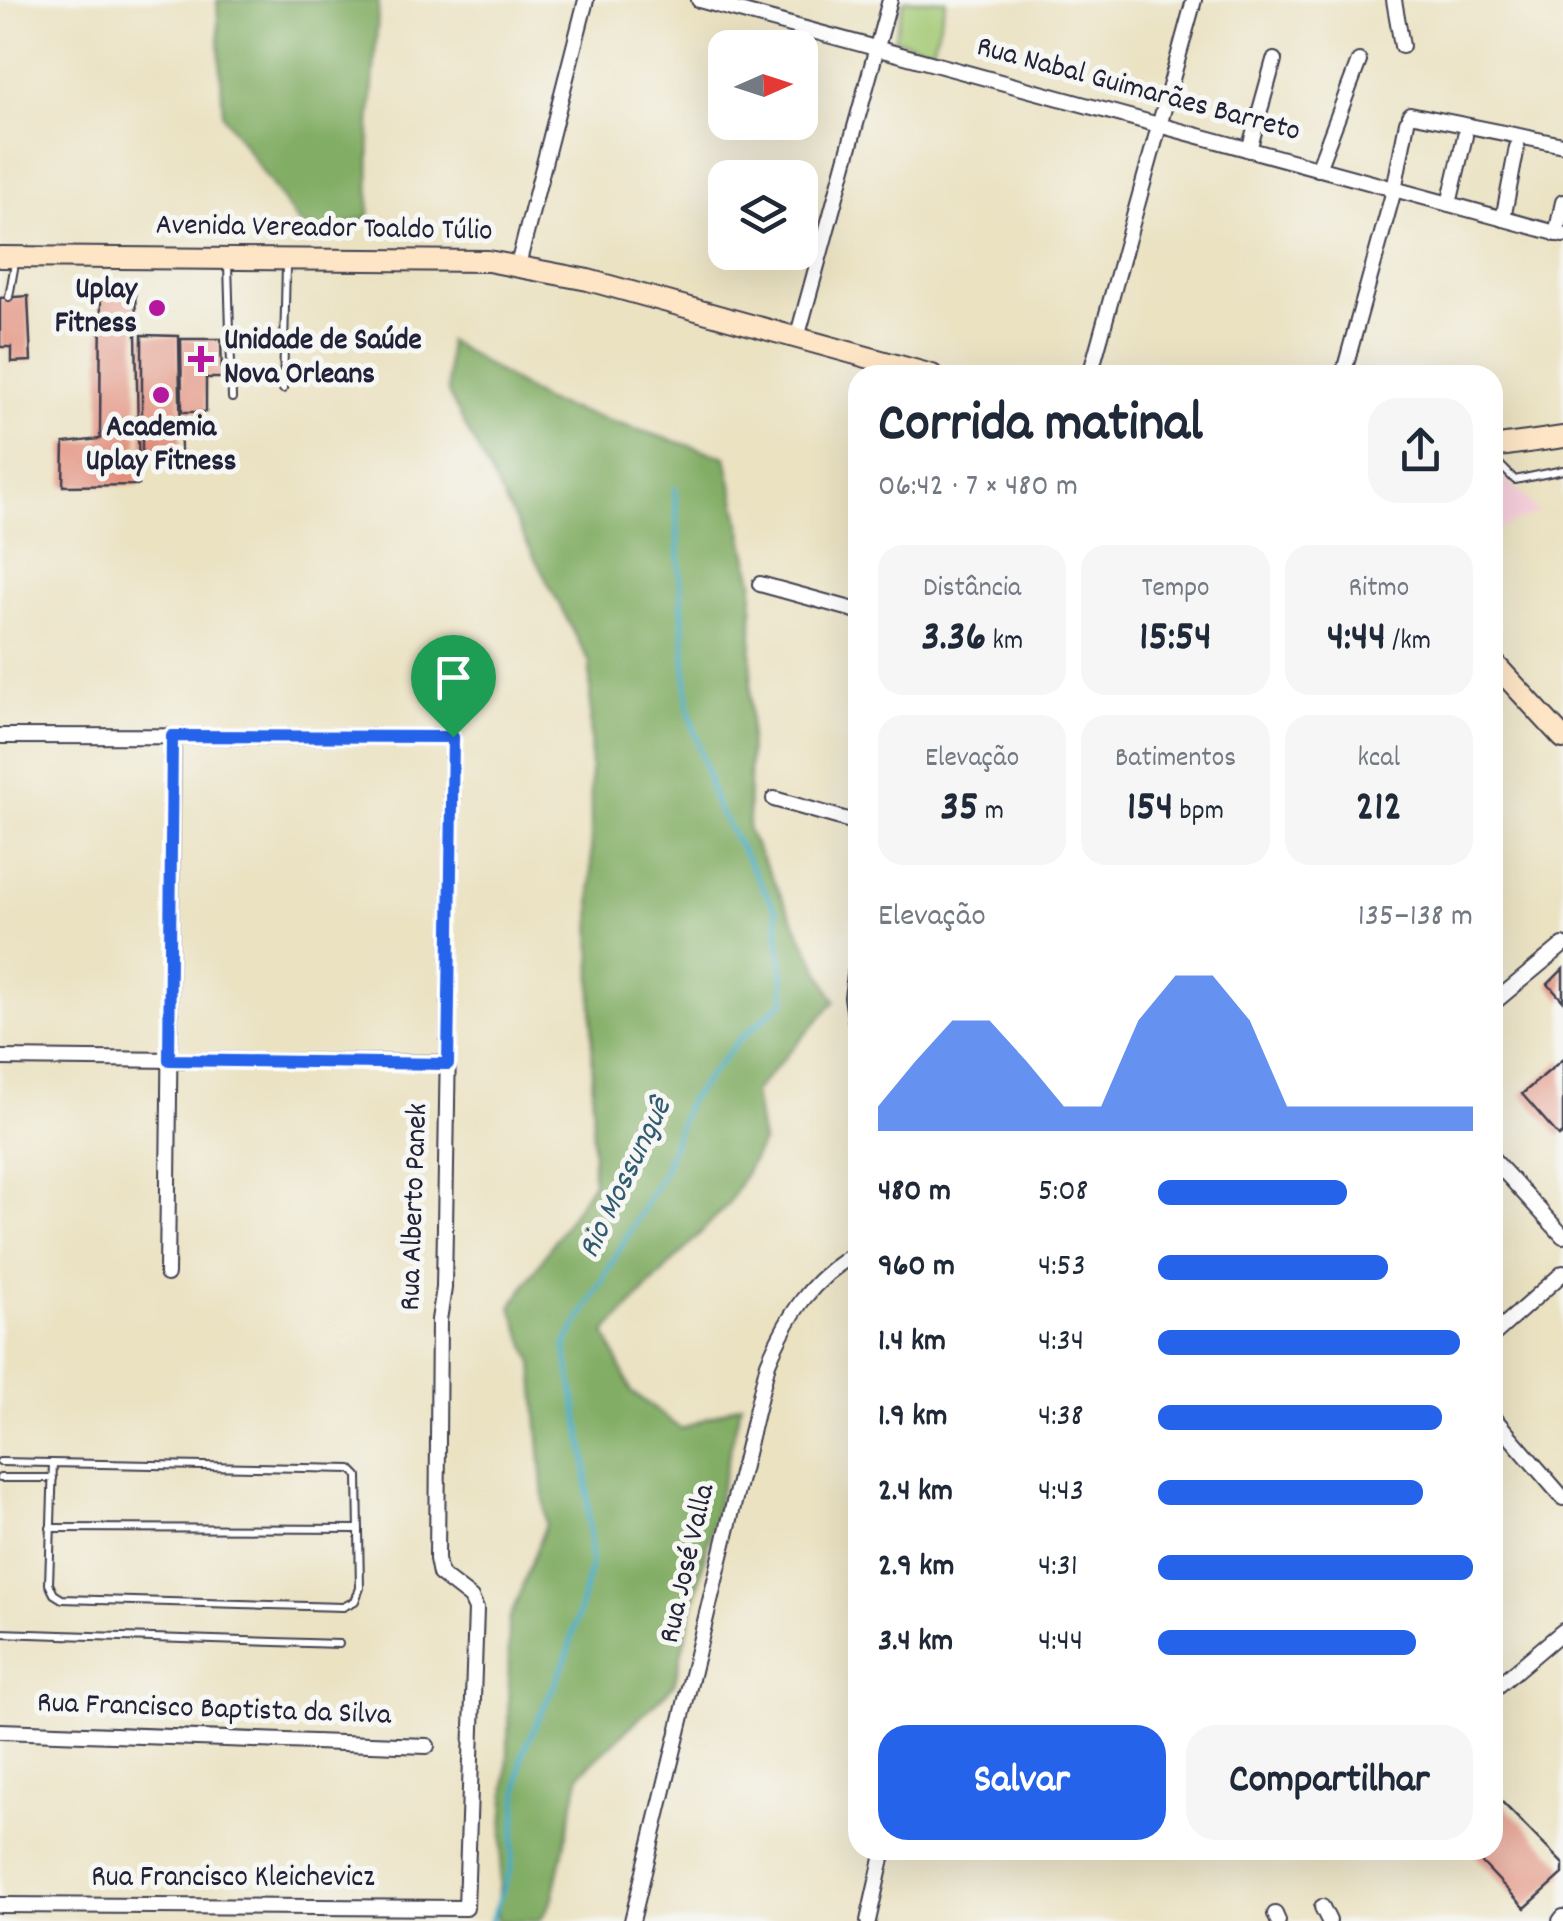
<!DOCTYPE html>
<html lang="pt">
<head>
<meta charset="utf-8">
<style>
	body { margin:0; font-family:Dekko,sans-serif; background:#f6f6f7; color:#1f2937; height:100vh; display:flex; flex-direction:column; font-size:38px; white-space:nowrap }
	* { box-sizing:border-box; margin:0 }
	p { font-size:32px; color:#747a83 }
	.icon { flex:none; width:55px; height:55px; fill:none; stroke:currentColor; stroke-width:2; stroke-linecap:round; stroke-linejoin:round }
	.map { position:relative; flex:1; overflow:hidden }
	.panel { position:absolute; left:848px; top:365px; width:655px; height:1495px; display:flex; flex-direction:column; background:#fff; border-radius:30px; box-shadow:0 10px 40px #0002 }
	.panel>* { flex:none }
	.needle { width:65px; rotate:87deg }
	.controls { position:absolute; left:708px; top:30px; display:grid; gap:20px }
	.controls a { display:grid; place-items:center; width:110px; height:110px; border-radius:20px; background:#fff; box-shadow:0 10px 40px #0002; font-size:50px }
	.pin { position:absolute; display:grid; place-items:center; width:85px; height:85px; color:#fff; margin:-102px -42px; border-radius:50% 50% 50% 0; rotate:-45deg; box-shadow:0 0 10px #0007 }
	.pin .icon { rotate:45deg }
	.round { display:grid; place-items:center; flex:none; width:105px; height:105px; border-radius:30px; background:#f6f6f7 }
	.head { display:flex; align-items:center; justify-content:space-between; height:170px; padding:0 30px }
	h1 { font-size:55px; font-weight:800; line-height:75px }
	.metrics { display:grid; grid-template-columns:repeat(3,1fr); gap:15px; height:170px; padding:10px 30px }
	.metrics div { display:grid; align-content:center; border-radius:25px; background:#f6f6f7; text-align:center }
	.metrics b { font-size:42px; font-weight:800 }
	.metrics small { font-size:28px; font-weight:400 }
	.metrics p { font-size:28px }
	.chart { height:280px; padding:20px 30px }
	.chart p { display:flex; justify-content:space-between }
	.chart svg { width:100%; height:180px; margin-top:10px; fill:#2563eb; opacity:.7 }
	.primary-button { display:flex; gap:20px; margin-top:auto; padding:20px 30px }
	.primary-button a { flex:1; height:115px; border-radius:30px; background:#2563eb; color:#fff; font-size:40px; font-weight:800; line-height:115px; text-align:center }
	.primary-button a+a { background:#f6f6f7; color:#1f2937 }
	ul { padding:0 30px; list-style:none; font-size:32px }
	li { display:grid; grid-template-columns:160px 120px 1fr; align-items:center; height:75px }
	li i { height:25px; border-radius:12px; background:#2563eb }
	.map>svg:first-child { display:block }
	.built { fill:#f5cfdb }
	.green { fill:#a3c973; stroke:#627657; stroke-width:2.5 }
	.forest { fill:#82ad65; stroke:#526850; stroke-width:2.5 }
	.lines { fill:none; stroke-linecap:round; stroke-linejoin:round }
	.stream { stroke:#48adc8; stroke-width:5 }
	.building { fill:#e28e7b }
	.lane-casing { stroke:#403f4f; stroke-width:10 }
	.street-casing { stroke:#403f4f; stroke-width:18 }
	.secondary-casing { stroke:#403f4f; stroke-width:24 }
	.lane { stroke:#fff; stroke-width:6 }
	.street { stroke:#fff; stroke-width:14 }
	.secondary { stroke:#fde5c5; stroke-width:20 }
	.route-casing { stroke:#fff; stroke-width:20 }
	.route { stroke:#2563eb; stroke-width:12 }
	.poi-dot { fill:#b5179e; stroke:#f6f6f2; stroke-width:4 }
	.labels { text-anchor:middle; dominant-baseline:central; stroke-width:10; stroke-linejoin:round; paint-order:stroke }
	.street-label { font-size:30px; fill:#22223b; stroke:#f6f6f2 }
	.poi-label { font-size:30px; font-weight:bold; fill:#22223b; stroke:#f6f6f2; text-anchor:end }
	.water-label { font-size:32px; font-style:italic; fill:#315a73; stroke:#f6f6f2 }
</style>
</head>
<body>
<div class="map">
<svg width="1563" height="1921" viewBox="0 0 1563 1921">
	<rect width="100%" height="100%" fill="#f6f6f2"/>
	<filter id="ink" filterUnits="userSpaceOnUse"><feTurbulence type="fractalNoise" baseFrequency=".01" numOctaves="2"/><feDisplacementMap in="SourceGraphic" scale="20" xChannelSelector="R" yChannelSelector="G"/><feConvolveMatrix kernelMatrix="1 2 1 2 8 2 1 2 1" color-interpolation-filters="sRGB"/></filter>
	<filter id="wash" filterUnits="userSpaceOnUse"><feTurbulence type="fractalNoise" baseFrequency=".0048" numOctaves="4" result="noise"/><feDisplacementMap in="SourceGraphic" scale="40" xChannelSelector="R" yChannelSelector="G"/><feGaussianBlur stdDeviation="2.25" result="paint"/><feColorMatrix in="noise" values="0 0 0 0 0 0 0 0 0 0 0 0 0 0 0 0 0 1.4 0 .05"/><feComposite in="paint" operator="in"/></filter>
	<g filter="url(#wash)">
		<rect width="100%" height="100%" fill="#ebe2c2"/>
		<!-- built -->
		<path class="built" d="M1493,463L1538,512L1494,531L1492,529Z"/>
		<!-- green -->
		<path class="green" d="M904,0H946L933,49L894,39Z"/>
		<!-- forest -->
		<g class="forest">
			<path d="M217,0H379L370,126L369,217L319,232L299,224L223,115Z"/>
			<path d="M448,341L545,401L726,457L753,582L748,831L835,1001L754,1092L762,1143L728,1204L605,1333L632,1392L681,1429L741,1404L674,1685L580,1774L553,1898L540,1921H497L508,1754L509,1621L546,1524L533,1363L511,1307L593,1182L590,663L448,393Z"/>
		</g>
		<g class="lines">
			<!-- stream -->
			<path class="stream" d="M491,1921L511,1868L522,1755L566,1659L591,1566L586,1459L565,1346L664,1171L687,1103L738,1041L785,1000L777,912L715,803L688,707L675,488"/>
		</g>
		<g id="blocks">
			<!-- building -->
			<g class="building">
				<path d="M135,282L139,485L63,486L64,443L100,439L101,283Z"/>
				<path d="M28,296L31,361L11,362V347H0V298Z"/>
				<path d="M142,335L179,336L181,453H142Z"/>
				<path d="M181,339H221L222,378H206V412H182Z"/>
				<path d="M1563,969V1001L1548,984Z"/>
				<path d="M1563,1059V1133L1559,1136L1522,1094Z"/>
				<path d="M1501,1801L1563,1864V1874L1525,1908L1470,1850H1492V1809Z"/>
			</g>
		</g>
	</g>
	<g filter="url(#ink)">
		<use href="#blocks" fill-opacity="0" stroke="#403f4f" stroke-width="2.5"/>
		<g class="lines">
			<!-- lane casing -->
			<g class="lane-casing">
				<g id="lane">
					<path d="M228,264L232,398"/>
					<path d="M9,297L15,263"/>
					<path d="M283,389L286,265"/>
					<path d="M1492,457L1515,480L1563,470"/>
					<path d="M0,1462L351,1469L358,1476L360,1588L355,1601L343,1607L62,1599L54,1594L49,1584L53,1463"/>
					<path d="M0,1478H53"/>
					<path d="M50,1528L359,1529"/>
					<path d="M0,1633L339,1644"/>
				</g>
			</g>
			<!-- street casing -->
			<g class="street-casing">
				<g id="street">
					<path d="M699,0L1563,235"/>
					<path d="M1394,0L1402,46"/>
					<path d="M1410,114L1563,145"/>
					<path d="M1249,150L1274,60"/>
					<path d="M1318,169L1359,61"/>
					<path d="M1449,204L1465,136"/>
					<path d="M1503,219L1517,147"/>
					<path d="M1556,234L1563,202"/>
					<path d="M518,265L586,0"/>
					<path d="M797,338L890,0"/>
					<path d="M1090,375L1194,0"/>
					<path d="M1343,375L1394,190L1407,122"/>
					<path d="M760,584L858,611"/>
					<path d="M0,736L453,737L444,1288L439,1320L437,1559L440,1574L471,1598L476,1609L466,1908L0,1905"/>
					<path d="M774,799L858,823"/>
					<path d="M858,954L852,997L858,1037"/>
					<path d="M1492,1004L1563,945"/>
					<path d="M0,1058L448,1063"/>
					<path d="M1492,1158L1563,1236"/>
					<path d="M167,1274L173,737"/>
					<path d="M1492,1336L1563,1273"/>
					<path d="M1492,1416L1563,1498"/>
					<path d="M1492,1691L1563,1631"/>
					<path d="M0,1731L427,1746"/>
					<path d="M1322,1907L1329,1921"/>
					<path d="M1275,1914L1278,1921"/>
					<path d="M632,1921L768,1363C788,1315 811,1279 858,1252"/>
					<path d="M868,1921L884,1850"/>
					<path d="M1560,1921L1563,1917"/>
				</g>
			</g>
			<!-- secondary casing -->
			<g class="secondary-casing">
				<g id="secondary">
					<path d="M0,257L488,261L588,280L932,375"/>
					<path d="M1492,447L1563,437"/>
					<path d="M1492,661L1563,738"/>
				</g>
			</g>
			<!-- lane -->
			<use href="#lane" class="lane"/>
			<!-- street -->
			<use href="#street" class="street"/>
			<!-- secondary -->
			<use href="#secondary" class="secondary"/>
		</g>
	</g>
	<g class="lines" filter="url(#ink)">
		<!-- route casing -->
		<g class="route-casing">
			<path id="route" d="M172,736L453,737L448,1064L169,1060Z"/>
		</g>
		<!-- route -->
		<use href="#route" class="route"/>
	</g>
	<!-- markers -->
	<g class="poi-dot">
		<circle cx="157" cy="308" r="10"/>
		<path d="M196 344h10v10h10v10h-10v10h-10v-10h-10v-10h10z"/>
		<circle cx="161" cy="395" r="10"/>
	</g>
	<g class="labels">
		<!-- street labels -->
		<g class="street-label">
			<text transform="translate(1138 91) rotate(15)">Rua Nabal Guimarães Barreto</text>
			<text transform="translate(324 230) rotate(1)">Avenida Vereador Toaldo Túlio</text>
			<text transform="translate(416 1207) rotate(-88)">Rua Alberto Panek</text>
			<text transform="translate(689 1564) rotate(-77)">Rua José Valla</text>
			<text transform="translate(214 1711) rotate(2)">Rua Francisco Baptista da Silva</text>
			<text x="233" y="1879">Rua Francisco Kleichevicz</text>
		</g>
		<!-- poi labels -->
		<g class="poi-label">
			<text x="137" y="291">Uplay<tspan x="137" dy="34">Fitness</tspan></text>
			<text x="224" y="342" text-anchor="start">Unidade de Saúde<tspan x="224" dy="34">Nova Orleans</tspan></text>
			<text x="161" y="429" text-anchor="middle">Academia<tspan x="161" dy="34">Uplay Fitness</tspan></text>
		</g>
		<!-- water labels -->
		<g class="water-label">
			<text transform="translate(627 1179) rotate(-64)">Rio Mossunguê</text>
		</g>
	</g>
</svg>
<div class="controls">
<a><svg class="needle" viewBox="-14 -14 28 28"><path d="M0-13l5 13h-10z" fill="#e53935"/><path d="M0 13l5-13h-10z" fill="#747a83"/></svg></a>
<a><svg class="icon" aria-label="layers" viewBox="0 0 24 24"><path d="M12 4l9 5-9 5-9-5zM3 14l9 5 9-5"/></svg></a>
</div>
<div class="pin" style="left:453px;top:737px;background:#1e9e55"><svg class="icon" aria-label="arrive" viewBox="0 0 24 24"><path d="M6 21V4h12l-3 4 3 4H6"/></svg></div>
<section class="panel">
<div class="head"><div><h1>Corrida matinal</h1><p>06:42 · 7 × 480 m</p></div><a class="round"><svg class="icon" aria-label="share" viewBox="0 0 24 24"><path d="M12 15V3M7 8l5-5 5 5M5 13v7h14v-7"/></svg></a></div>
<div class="metrics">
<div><p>Distância</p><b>3.36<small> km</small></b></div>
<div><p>Tempo</p><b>15:54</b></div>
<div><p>Ritmo</p><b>4:44<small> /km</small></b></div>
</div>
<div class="metrics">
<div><p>Elevação</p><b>35<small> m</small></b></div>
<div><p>Batimentos</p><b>154<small> bpm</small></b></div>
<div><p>kcal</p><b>212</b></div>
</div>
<div class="chart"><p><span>Elevação</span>135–138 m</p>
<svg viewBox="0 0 160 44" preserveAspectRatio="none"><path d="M0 44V38L10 27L20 17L30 17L40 27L50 38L60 38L70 17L80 6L90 6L100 17L110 38L120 38L130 38L140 38L150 38L160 38V44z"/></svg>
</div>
<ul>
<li><b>480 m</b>5:08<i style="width:60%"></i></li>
<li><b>960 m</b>4:53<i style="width:73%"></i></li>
<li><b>1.4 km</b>4:34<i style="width:96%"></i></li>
<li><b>1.9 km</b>4:38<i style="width:90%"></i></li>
<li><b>2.4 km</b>4:43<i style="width:84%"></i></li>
<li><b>2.9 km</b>4:31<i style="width:100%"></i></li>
<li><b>3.4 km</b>4:44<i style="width:82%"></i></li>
</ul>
<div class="primary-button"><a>Salvar</a><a>Compartilhar</a></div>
</section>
</div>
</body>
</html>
